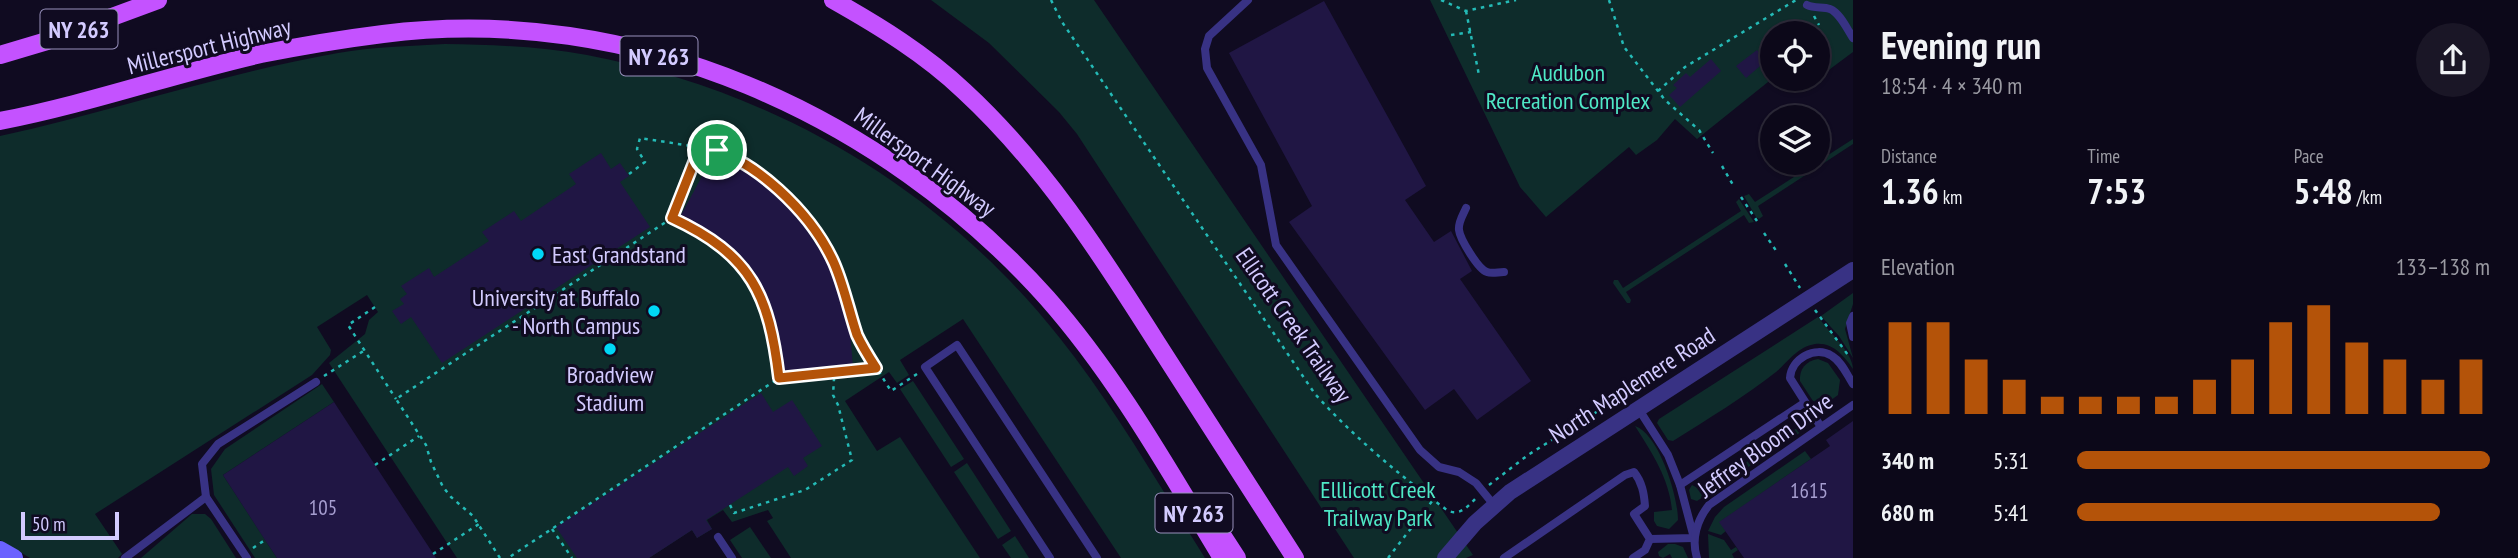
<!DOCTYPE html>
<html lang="en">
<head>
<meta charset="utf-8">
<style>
	body { margin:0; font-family:"PT Sans Narrow",sans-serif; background:#1a1626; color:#f1f3f6; height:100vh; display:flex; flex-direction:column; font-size:26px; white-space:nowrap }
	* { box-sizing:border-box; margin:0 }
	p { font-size:23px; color:#9a9aa2 }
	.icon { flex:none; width:38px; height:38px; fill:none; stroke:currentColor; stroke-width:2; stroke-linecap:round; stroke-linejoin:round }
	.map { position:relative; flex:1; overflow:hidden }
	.panel { display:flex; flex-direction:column; background:#0c0819; width:665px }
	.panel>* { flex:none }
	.buttons { position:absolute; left:1760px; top:21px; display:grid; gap:14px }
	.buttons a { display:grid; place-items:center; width:70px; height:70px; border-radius:50%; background:#0c0819; box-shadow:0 2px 5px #0004,0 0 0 2px #2c2938; font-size:35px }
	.scale { position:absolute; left:21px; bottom:18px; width:98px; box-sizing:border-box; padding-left:7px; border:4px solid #d3cbff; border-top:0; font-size:19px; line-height:24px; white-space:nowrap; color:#d3cbff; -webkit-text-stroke:5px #100b21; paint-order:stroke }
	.pin { position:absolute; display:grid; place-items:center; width:60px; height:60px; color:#fff; margin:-30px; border:4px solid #fff; border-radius:50%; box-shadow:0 2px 7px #0007 }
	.round { display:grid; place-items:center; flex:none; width:74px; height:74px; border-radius:37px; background:#1a1626 }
	.head { display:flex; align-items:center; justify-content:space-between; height:119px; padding:0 28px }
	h1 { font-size:38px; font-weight:600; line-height:52px }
	.stats { display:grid; grid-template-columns:repeat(3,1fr); gap:10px; height:119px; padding:7px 28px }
	.stats div { display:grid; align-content:center }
	.stats b { font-size:35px; font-weight:600 }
	.stats small { font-size:19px; font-weight:400 }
	.stats p { font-size:19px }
	.chart { height:196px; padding:14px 28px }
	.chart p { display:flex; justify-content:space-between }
	.chart svg { width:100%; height:126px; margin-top:7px; stroke:#b45309; stroke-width:6 }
	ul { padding:0 28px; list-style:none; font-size:23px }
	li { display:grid; grid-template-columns:112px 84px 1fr; align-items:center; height:52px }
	li i { height:18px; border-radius:9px; background:#b45309 }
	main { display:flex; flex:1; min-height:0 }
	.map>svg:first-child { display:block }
	.green { fill:#0e2c2b }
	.building { fill:#201644 }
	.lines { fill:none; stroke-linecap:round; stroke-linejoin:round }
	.path { stroke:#24bab6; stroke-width:2.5; stroke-dasharray:3.5 5; stroke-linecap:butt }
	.lane { stroke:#383284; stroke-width:8 }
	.street { stroke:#383284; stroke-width:16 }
	.secondary { stroke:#6b62ff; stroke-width:18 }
	.primary { stroke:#c452ff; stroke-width:18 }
	.route-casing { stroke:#fff; stroke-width:14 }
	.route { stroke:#b45309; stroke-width:9 }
	.poi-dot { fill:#00d7f6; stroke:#100b21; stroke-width:2.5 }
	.labels { text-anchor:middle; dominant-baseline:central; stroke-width:6; stroke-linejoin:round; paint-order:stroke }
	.number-label { font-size:21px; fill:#a69ed0 }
	.shield { fill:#100b21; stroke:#9891bc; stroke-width:2 }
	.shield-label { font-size:23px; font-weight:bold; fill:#d3cbff }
	.street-label { font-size:24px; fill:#d3cbff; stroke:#100b21 }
	.park-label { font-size:24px; fill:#4fe8c6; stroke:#100b21 }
	.poi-label { font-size:24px; fill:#d3cbff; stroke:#100b21; text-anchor:start }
</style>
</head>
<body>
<main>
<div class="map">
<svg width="1853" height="558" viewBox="0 0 1853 558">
	<rect width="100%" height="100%" fill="#100b21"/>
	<!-- green -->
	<g class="green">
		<path d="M931,0H1094L1473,555L1466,558H1354L1077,134L1059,112L989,43Z"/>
		<path d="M1430,0H1853V52L1818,78V33H1773V78L1697,139L1675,119L1657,140L1636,155L1629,147L1546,217L1520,187Z"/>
		<path d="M445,44C492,45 540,46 587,55C773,90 941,188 1059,337C1114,406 1158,484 1205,558H1121L963,319L900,360L909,375L897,383L889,372L845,401L877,451L900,437L980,558H791L767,521L773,518L768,510L732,522L723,510L707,520L712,529L697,538L692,530L649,558H457L329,363L365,334L369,320L378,312L367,295L317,327L331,350L330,355L312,375L95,514L122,554L118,558H30L0,540V136C113,111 224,73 338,53C373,47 409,46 445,44Z"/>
		<path d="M1853,139V144L1758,206L1763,216L1759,219L1756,217L1744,196L1749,194L1755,202Z"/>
		<path d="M1739,199L1754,222L1749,223L1744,215L1626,292L1631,300L1630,303H1627L1613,283L1614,280H1618L1623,288L1741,211L1736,202Z"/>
		<path d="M1853,293V304L1845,329L1853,358L1839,336L1821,316Z"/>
		<path d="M1818,317C1829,332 1852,351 1853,369C1844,356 1833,342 1815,344C1797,347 1789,361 1776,372C1744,397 1708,419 1673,441L1668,440L1657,423L1659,419Z"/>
		<path d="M1818,359L1828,363L1840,380L1838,395L1827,403L1813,401L1800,381C1799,369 1806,361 1818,359Z"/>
		<path d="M913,381L964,459L951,467L900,389Z"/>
		<path d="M322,384L334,402L223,475L277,558H255L214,495L211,469L225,449Z"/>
		<path d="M1798,413L1807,418L1808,426L1804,430L1697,501L1691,499L1689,490L1692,485L1703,491L1803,424Z"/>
		<path d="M1635,426C1659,434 1678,496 1678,520L1669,529L1657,526L1654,521V512L1672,510C1669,478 1652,453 1635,426Z"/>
		<path d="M1805,451L1811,459L1720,522L1726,531L1721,535L1708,531L1715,517L1724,507Z"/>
		<path d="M967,463L1011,531L998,539L954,472Z"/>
		<path d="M192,514H205L211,519L236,558H141Z"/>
		<path d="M750,527L771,558H742L730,540Z"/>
		<path d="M1708,534L1724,540L1731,550L1736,547L1738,550L1732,554L1734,558H1709Z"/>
		<path d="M1015,536L1029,558H1011L1002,545Z"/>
		<path d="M1675,544L1683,547L1688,558H1672L1670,554L1663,558L1659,556L1658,552L1668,544Z"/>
	</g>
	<!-- building -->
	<g class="building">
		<path d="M1324,1L1426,186L1405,200L1434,242L1451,231L1472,271L1460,279L1531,381L1477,420L1454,389L1425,410L1289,222L1312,206L1229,53Z"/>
		<path d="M1818,46L1831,63L1818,72Z"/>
		<path d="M1757,50L1766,61L1746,78L1736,66Z"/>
		<path d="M1711,59L1721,71L1680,107L1669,95L1677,88L1673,85L1686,73L1690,77Z"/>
		<path d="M601,153L611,169L620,163L629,176L620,182L650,227L442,363L411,317L401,324L392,311L404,304L400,299L407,294L401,286L429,268L434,277L489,241L482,232L514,211L521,221L576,184L569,174Z"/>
		<path d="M714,154L752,173L796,214L829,264L849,320L853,367L781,372L779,335L765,296L741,261L710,233L680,217Z"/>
		<path d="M761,393L773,412L792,400L822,446L803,458L808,466L794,476L788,467L706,520L712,529L697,538L692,530L649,558H577L556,527Z"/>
		<path d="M334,402L375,465L436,558H277L265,540L223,475Z"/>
		<path d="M1853,421V558H1744L1719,522L1830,446L1826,440Z"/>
	</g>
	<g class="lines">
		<!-- path -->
		<g class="path">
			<path d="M1051,0L1062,22L1315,394C1354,437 1400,476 1447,510C1460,517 1468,506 1477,497"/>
			<path d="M1441,0L1466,11L1516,0"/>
			<path d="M1609,0L1624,47L1665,100L1699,130L1713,153"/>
			<path d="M1466,11L1479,75"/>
			<path d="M1814,16L1819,25"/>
			<path d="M1451,35L1471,32"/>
			<path d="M1658,91L1685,67L1796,0"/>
			<path d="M1722,166L1733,185"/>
			<path d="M629,174L645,162L637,149L640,138L717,150L761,175L804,216L833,262L858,338L891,391L917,374"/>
			<path d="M1741,197L1757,221"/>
			<path d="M672,218L700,147"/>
			<path d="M1764,233L1777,252"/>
			<path d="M1785,264L1800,288"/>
			<path d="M375,307L348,325L396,399"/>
			<path d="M1815,310L1848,355"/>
			<path d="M324,376L365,350"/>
			<path d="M780,378L839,371"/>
			<path d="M375,465L419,436"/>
			<path d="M1489,485L1528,455L1614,401"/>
			<path d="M730,505L734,513L805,490L852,460L838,405L833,395L834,379L839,371L876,367"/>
			<path d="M552,529L572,558"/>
			<path d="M253,548L265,540"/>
			<path d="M433,554L479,524"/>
			<path d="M500,558L473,516L451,497L443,487L431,462L426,445L396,399L672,218C752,255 769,295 779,378L508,558"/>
			<path d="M1388,558L1433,500"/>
		</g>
		<!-- lane -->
		<g class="lane">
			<path d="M1248,0L1209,36L1205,49L1207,68L1261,165L1276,245L1420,450L1439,467L1459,472L1476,483L1494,505"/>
			<path d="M1807,5C1815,9 1823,6 1830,9C1840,13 1847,29 1853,38"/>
			<path d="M1466,208C1463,215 1458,222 1459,230C1460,239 1478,269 1487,272C1492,274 1498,272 1504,272"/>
			<path d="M1853,316L1850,323L1853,337"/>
			<path d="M1638,408L1668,455L1680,485L1694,538L1650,539"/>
			<path d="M1821,427L1790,378C1791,359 1815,345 1832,356C1842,362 1847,375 1853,384"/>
			<path d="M1680,485L1804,403"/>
			<path d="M206,497L247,558"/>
			<path d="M718,537L732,558"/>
			<path d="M125,558L206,497L202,464L218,444L316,382"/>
			<path d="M1050,558L925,367L957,345L1097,558"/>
			<path d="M1504,558L1625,475L1634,472C1642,482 1644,493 1645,506L1634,514L1650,539L1645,550L1633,558"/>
			<path d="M1697,558C1691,539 1697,520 1709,505L1853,405"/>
		</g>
		<!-- street -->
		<path class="street" d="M1445,558L1475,523L1510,492L1853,270"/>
		<!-- secondary -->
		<path class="secondary" d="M0,550L14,558"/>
		<!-- primary -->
		<g class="primary">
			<path d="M833,0C879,26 925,54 964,91C1043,164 1100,253 1157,343C1203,414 1249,486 1295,558"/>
			<path d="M0,55L47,41L158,0"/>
			<path d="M0,121C88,104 173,74 261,54C301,46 343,39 383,34C633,2 882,114 1047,298C1116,376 1168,469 1222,558"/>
			<path d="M1211,518L1237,558"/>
		</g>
	</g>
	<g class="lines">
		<!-- route casing -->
		<g class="route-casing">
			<path id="route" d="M700,147C753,155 812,214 834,263C844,286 849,311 857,335C862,346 869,357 876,368L779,378C769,295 752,255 672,218Z"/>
		</g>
		<!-- route -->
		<use href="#route" class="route"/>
	</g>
	<!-- markers -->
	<g class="poi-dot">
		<circle cx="538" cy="254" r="7"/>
		<circle cx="654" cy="311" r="7"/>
		<circle cx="610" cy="349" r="7"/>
	</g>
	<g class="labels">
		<!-- number labels -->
		<g class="number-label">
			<text x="1809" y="490">1615</text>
			<text x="323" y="507">105</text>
		</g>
		<!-- shield labels -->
		<g class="shield">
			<rect x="40.5" y="9.5" width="77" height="39" rx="5"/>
			<rect x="620.5" y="36.5" width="77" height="39" rx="5"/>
			<rect x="1155.5" y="493.5" width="77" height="39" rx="5"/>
		</g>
		<g class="shield-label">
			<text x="79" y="29">NY 263</text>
			<text x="659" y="56">NY 263</text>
			<text x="1194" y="513">NY 263</text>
		</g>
		<!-- street labels -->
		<g class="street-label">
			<text transform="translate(209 46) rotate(-14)">Millersport Highway</text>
			<text transform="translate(925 162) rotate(36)">Millersport Highway</text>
			<text transform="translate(1294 325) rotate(55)">Ellicott Creek Trailway</text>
			<text transform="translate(1632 385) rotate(-33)">North Maplemere Road</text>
			<text transform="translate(1765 445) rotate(-36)">Jeffrey Bloom Drive</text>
		</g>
		<!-- park labels -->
		<g class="park-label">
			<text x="1568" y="72">Audubon<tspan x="1568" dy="28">Recreation Complex</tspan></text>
			<text x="1378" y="489">Elllicott Creek<tspan x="1378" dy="28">Trailway Park</tspan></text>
		</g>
		<!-- poi labels -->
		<g class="poi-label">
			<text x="552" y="254">East Grandstand</text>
			<text x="640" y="297" text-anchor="end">University at Buffalo<tspan x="640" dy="28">- North Campus</tspan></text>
			<text x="610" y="374" text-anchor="middle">Broadview<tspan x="610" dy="28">Stadium</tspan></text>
		</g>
	</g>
</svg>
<div class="buttons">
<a><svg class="icon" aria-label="locate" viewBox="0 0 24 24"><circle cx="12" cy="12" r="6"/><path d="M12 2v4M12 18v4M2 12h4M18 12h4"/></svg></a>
<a><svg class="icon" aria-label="layers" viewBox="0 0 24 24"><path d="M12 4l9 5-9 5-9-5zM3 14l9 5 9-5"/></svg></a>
</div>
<div class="scale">50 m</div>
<div class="pin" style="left:717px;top:150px;background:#1e9e55"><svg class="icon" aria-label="arrive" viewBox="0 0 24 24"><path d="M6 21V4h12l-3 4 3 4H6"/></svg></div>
</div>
<section class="panel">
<div class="head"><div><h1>Evening run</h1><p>18:54 · 4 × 340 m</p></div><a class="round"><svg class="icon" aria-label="share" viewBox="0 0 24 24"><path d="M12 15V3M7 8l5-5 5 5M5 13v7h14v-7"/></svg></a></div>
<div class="stats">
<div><p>Distance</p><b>1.36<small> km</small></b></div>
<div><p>Time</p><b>7:53</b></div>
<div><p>Pace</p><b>5:48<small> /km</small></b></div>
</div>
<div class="chart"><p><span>Elevation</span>133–138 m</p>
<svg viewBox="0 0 160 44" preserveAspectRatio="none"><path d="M5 44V12M15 44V12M25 44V25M35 44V32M45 44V38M55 44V38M65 44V38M75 44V38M85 44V32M95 44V25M105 44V12M115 44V6M125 44V19M135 44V25M145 44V32M155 44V25"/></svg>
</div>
<ul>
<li><b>340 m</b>5:31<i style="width:100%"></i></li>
<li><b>680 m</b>5:41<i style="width:88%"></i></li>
</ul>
</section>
</main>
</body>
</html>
